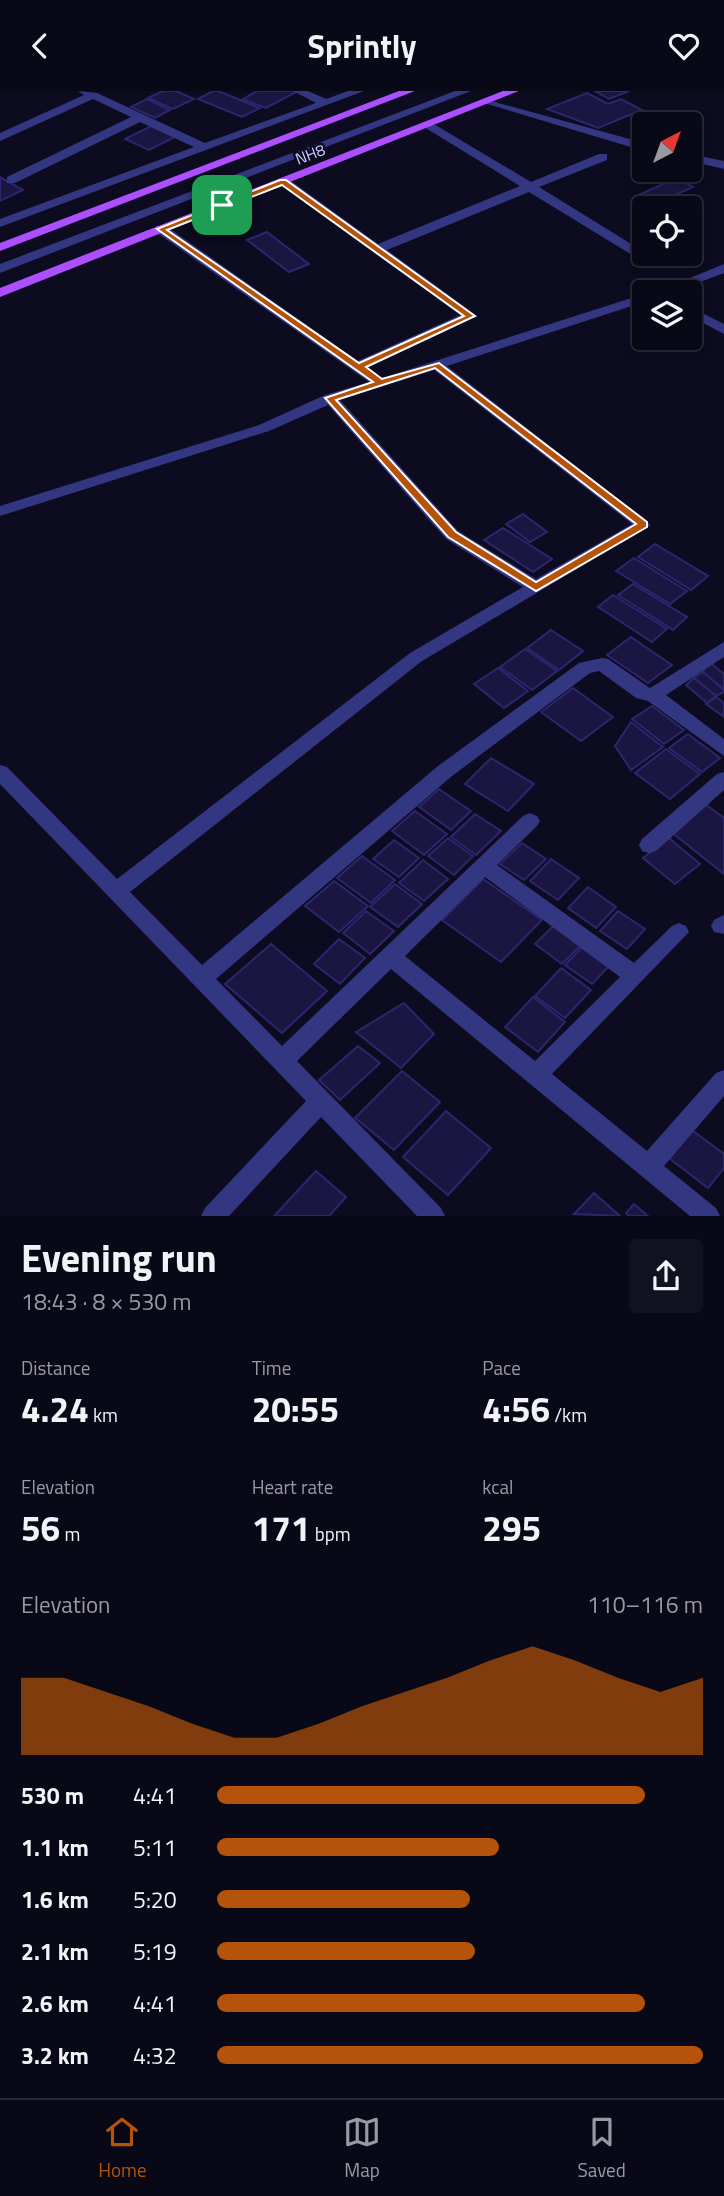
<!DOCTYPE html>
<html lang="en">
<head>
<meta charset="utf-8">
<style>
	body { margin:0; font-family:"Titillium Web",sans-serif; background:#121120; color:#f1f3f6; height:100vh; display:flex; flex-direction:column; font-size:26px; white-space:nowrap }
	* { box-sizing:border-box; margin:0 }
	p { font-size:23px; color:#999aa1 }
	.icon { flex:none; width:38px; height:38px; fill:none; stroke:currentColor; stroke-width:2; stroke-linecap:round; stroke-linejoin:round }
	.map { position:relative; height:1125px; overflow:hidden }
	.side { display:flex; flex-direction:column; background:#090817; flex:1 }
	.side>* { flex:none }
	.needle { width:46px; rotate:41deg }
	.tools { position:absolute; left:632px; top:21px; display:grid; gap:14px }
	.tools a { display:grid; place-items:center; width:70px; height:70px; border-radius:7px; background:#090817; box-shadow:0 4px 10px #0003,0 0 0 2px #292936; font-size:35px }
	.pin { position:absolute; display:grid; place-items:center; width:60px; height:60px; color:#fff; margin:-30px; border-radius:14px; box-shadow:0 4px 10px #0006 }
	.round { display:grid; place-items:center; flex:none; width:74px; height:74px; border-radius:7px; background:#121120 }
	.head { display:flex; align-items:center; justify-content:space-between; height:119px; padding:0 21px }
	h1 { font-size:38px; font-weight:700; line-height:52px }
	.figures { display:grid; grid-template-columns:repeat(3,1fr); gap:10px; height:119px; padding:7px 21px }
	.figures div { display:grid; align-content:center }
	.figures b { font-size:35px; font-weight:700 }
	.figures small { font-size:19px; font-weight:400 }
	.figures p { font-size:19px }
	.chart { height:196px; padding:14px 21px }
	.chart p { display:flex; justify-content:space-between }
	.chart svg { width:100%; height:126px; margin-top:7px; fill:#b45309; opacity:.7 }
	ul { padding:0 21px; list-style:none; font-size:23px }
	li { display:grid; grid-template-columns:112px 84px 1fr; align-items:center; height:52px }
	li i { height:18px; border-radius:9px; background:#b45309 }
	header { display:flex; justify-content:space-between; align-items:center; height:91px; padding:0 21px; background:#090817; font-size:32px; font-weight:700 }
	.dock { display:flex; justify-content:space-around; align-items:center; height:98px; border-top:2px solid #292936; background:#090817; font-size:19px; color:#999aa1 }
	.dock a { display:grid; justify-items:center; gap:4px }
	.dock .active { color:#b45309 }
	.map>svg:first-child { display:block }
	.building { fill:#1a1641; stroke:#2d266e; stroke-width:2 }
	.lines { fill:none; stroke-linecap:round; stroke-linejoin:round }
	.minor { fill:#333781; fill-rule:evenodd }
	.major { fill:#ac4fff; fill-rule:evenodd }
	.route { fill:#b45309; stroke:#fff; stroke-width:2; fill-rule:evenodd }
	.labels { text-anchor:middle; dominant-baseline:central; stroke-width:5; stroke-linejoin:round; paint-order:stroke }
	.far-street-label { font-size:16px; fill:#c9c8ff; stroke:#0c0b1f }
</style>
</head>
<body>
<header><svg class="icon" aria-label="back" viewBox="0 0 24 24"><path d="M15 5l-7 7 7 7"/></svg>Sprintly<svg class="icon" aria-label="heart" viewBox="0 0 24 24"><path d="M12 20l-8-8c-3-5 5-10 8-4 3-6 11-1 8 4z"/></svg></header>
<div class="map">
<svg width="724" height="1125" viewBox="0 0 724 1125">
	<rect width="100%" height="100%" fill="#0c0b1f"/>
	<!-- building -->
	<g class="building">
		<path d="M163,0H176L194,8L173,18L148,7Z"/>
		<path d="M213,0H218L260,17L242,26L198,8Z"/>
		<path d="M257,0H298L266,17L243,8Z"/>
		<path d="M595,0H629L609,8Z"/>
		<path d="M587,2L608,13L621,8L642,19L598,37L547,18Z"/>
		<path d="M147,8L170,19L155,27L131,16Z"/>
		<path d="M151,35L175,46L149,59L125,48Z"/>
		<path d="M0,86L23,99L0,110Z"/>
		<path d="M677,87L693,96L653,114L636,105Z"/>
		<path d="M267,141L309,173L289,181L247,149Z"/>
		<path d="M523,423L547,441L530,451L506,433Z"/>
		<path d="M503,437L552,468L533,481L484,449Z"/>
		<path d="M655,453L708,485L691,499L638,466Z"/>
		<path d="M634,467L687,500L670,513L616,480Z"/>
		<path d="M633,493L687,526L673,539L618,504Z"/>
		<path d="M613,504L667,538L652,551L598,516Z"/>
		<path d="M551,539L583,560L559,579L527,557Z"/>
		<path d="M631,546L672,574L648,592L607,564Z"/>
		<path d="M525,558L557,580L532,599L500,576Z"/>
		<path d="M708,570L724,583V599L703,581Z"/>
		<path d="M498,577L528,600L504,617L474,593Z"/>
		<path d="M703,581L724,599V601L716,605L694,587Z"/>
		<path d="M694,587L716,605L707,612L686,594Z"/>
		<path d="M573,597L613,626L581,650L541,621Z"/>
		<path d="M716,606L724,612V626L706,613Z"/>
		<path d="M652,615L684,639L664,653L632,628Z"/>
		<path d="M631,631L663,656L631,679L615,655Z"/>
		<path d="M688,643L720,667L702,681L669,657Z"/>
		<path d="M666,658L700,683L670,708L635,682Z"/>
		<path d="M491,667L534,693L508,720L465,693Z"/>
		<path d="M439,698L471,720L451,739L419,716Z"/>
		<path d="M705,713L724,727V783L670,740Z"/>
		<path d="M415,720L447,743L424,764L392,740Z"/>
		<path d="M475,723L501,740L476,764L451,746Z"/>
		<path d="M448,747L473,765L454,784L428,765Z"/>
		<path d="M669,747L700,773L675,793L643,767Z"/>
		<path d="M394,749L419,767L399,786L373,768Z"/>
		<path d="M522,752L546,768L524,789L500,773Z"/>
		<path d="M362,765L395,789L371,812L337,787Z"/>
		<path d="M551,768L579,787L558,809L530,790Z"/>
		<path d="M423,769L448,788L424,810L399,792Z"/>
		<path d="M483,788L542,829L501,871L442,829Z"/>
		<path d="M334,790L368,815L339,841L305,815Z"/>
		<path d="M395,793L422,813L398,836L370,816Z"/>
		<path d="M588,796L616,816L596,837L568,817Z"/>
		<path d="M366,820L394,840L370,863L343,842Z"/>
		<path d="M618,820L645,838L627,858L600,840Z"/>
		<path d="M554,834L581,854L562,873L535,853Z"/>
		<path d="M339,848L365,867L340,893L314,873Z"/>
		<path d="M271,853L327,900L282,942L225,893Z"/>
		<path d="M584,854L611,873L592,893L565,874Z"/>
		<path d="M561,877L591,899L565,927L535,905Z"/>
		<path d="M533,906L565,931L538,961L505,936Z"/>
		<path d="M404,912L434,943L401,977L356,941Z"/>
		<path d="M358,955L380,972L340,1009L319,989Z"/>
		<path d="M402,980L440,1011L394,1059L355,1027Z"/>
		<path d="M446,1020L491,1057L448,1104L403,1066Z"/>
		<path d="M688,1036L724,1063V1077L708,1097L665,1064Z"/>
		<path d="M316,1080L346,1106L329,1125H274Z"/>
		<path d="M594,1102L620,1125L574,1123Z"/>
		<path d="M634,1113L648,1125H629L626,1122Z"/>
	</g>
	<g class="lines">
		<!-- minor -->
		<g class="minor">
			<path d="M78,0L97,2L205,52L316,12L293,0H308L326,8L348,0H364L0,136V128L194,56L140,31L15,92H7V86L131,26L93,8L0,50V42L84,4Z"/>
			<path d="M455,0H471L0,182V173Z"/>
			<path d="M484,8L644,52V60L484,12Z"/>
			<path d="M424,32H432L531,91L599,63H607V69L539,96L649,164L642,168L637,167L529,101L387,159L477,225L367,277L382,287L644,203V211L447,275L651,434L422,570L130,801L202,874L438,675L579,572L602,567L608,568L650,597L724,551V566L666,604L724,648V665L648,610L636,607L599,580L590,582L452,685L216,888L282,955L523,725L530,722L537,725L540,730L537,735L497,774L634,872L672,835L679,832L686,835L689,841L552,983L647,1060L716,982L724,979V1005L664,1075L716,1117L720,1125H690L391,878L297,970L441,1117L445,1125H417L321,1026L229,1125H201L205,1117L306,1010L0,693V674L7,676L117,788L410,562L523,496L446,448L328,314L269,340L0,425V415L259,334L325,304L369,291L156,141V135H166L358,270L460,224L277,90L287,87L378,153L520,95L424,36ZM434,279L632,433L536,488L458,440L340,309ZM485,786L620,886L535,970L405,865Z"/>
			<path d="M690,63L724,70V78L690,70Z"/>
			<path d="M724,173V182L674,201H656Z"/>
			<path d="M690,216L724,233V243L690,225Z"/>
			<path d="M724,681V699L656,760L649,762L642,760L639,754L642,748L717,683Z"/>
			<path d="M724,824V843L714,841L711,835L714,829Z"/>
		</g>
		<!-- major -->
		<g class="major">
			<path d="M399,0H415L0,160V152Z"/>
			<path d="M503,0H519L0,206V197Z"/>
		</g>
	</g>
	<!-- route -->
	<path class="route" d="M280,89H286L475,225L366,276L382,288L439,272L647,431V436L536,500L448,446L325,307L373,291L157,138ZM282,94L464,225L359,272L167,139ZM435,277L636,433L536,491L456,441L336,309Z"/>
	<g class="labels">
		<!-- far-street labels -->
		<g class="far-street-label">
			<text transform="translate(310 63) rotate(-21)">NH8</text>
		</g>
	</g>
</svg>
<div class="tools">
<a><svg class="needle" viewBox="-14 -14 28 28"><path d="M0-13l5 13h-10z" fill="#e53935"/><path d="M0 13l5-13h-10z" fill="#999aa1"/></svg></a>
<a><svg class="icon" aria-label="locate" viewBox="0 0 24 24"><circle cx="12" cy="12" r="6"/><path d="M12 2v4M12 18v4M2 12h4M18 12h4"/></svg></a>
<a><svg class="icon" aria-label="layers" viewBox="0 0 24 24"><path d="M12 4l9 5-9 5-9-5zM3 14l9 5 9-5"/></svg></a>
</div>
<div class="pin" style="left:222px;top:114px;background:#1e9e55"><svg class="icon" aria-label="arrive" viewBox="0 0 24 24"><path d="M6 21V4h12l-3 4 3 4H6"/></svg></div>
</div>
<section class="side">
<div class="head"><div><h1>Evening run</h1><p>18:43 · 8 × 530 m</p></div><a class="round"><svg class="icon" aria-label="share" viewBox="0 0 24 24"><path d="M12 15V3M7 8l5-5 5 5M5 13v7h14v-7"/></svg></a></div>
<div class="figures">
<div><p>Distance</p><b>4.24<small> km</small></b></div>
<div><p>Time</p><b>20:55</b></div>
<div><p>Pace</p><b>4:56<small> /km</small></b></div>
</div>
<div class="figures">
<div><p>Elevation</p><b>56<small> m</small></b></div>
<div><p>Heart rate</p><b>171<small> bpm</small></b></div>
<div><p>kcal</p><b>295</b></div>
</div>
<div class="chart"><p><span>Elevation</span>110–116 m</p>
<svg viewBox="0 0 160 44" preserveAspectRatio="none"><path d="M0 44V17L10 17L20 22L30 27L40 33L50 38L60 38L70 33L80 27L90 22L100 17L110 11L120 6L130 11L140 17L150 22L160 17V44z"/></svg>
</div>
<ul>
<li><b>530 m</b>4:41<i style="width:88%"></i></li>
<li><b>1.1 km</b>5:11<i style="width:58%"></i></li>
<li><b>1.6 km</b>5:20<i style="width:52%"></i></li>
<li><b>2.1 km</b>5:19<i style="width:53%"></i></li>
<li><b>2.6 km</b>4:41<i style="width:88%"></i></li>
<li><b>3.2 km</b>4:32<i style="width:100%"></i></li>
</ul>
</section>
<nav class="dock">
<a class="active"><svg class="icon" aria-label="home" viewBox="0 0 24 24"><path d="M3 11l9-7 9 7M6 9v11h12V9"/></svg>Home</a>
<a><svg class="icon" aria-label="map" viewBox="0 0 24 24"><path d="M3 6l6-2 6 2 6-2v14l-6 2-6-2-6 2zM9 4v14M15 6v14"/></svg>Map</a>
<a><svg class="icon" aria-label="saved" viewBox="0 0 24 24"><path d="M7 4h10v16l-5-4-5 4z"/></svg>Saved</a>
</nav>
</body>
</html>
